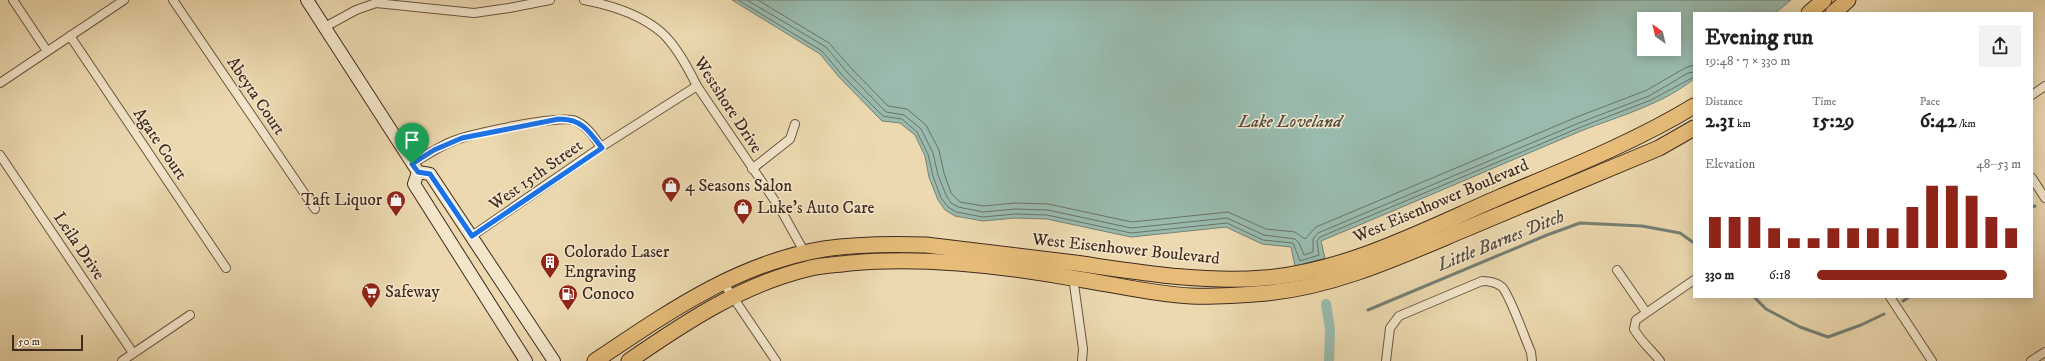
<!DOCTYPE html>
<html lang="en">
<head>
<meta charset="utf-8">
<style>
	body { margin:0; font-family:"IM FELL DW Pica",serif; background:#f2f2f2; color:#202124; height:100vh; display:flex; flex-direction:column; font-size:15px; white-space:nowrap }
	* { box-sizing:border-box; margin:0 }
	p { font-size:13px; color:#757577 }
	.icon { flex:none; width:22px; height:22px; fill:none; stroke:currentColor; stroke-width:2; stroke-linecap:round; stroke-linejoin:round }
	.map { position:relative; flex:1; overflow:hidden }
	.drawer { position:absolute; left:1693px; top:12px; width:340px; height:286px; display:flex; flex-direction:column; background:#fff; border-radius:0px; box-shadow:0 2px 10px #0003 }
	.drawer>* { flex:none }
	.needle { width:26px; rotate:326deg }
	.controls { position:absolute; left:1637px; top:12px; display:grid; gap:8px }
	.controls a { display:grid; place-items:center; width:44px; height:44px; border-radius:0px; background:#fff; box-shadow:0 2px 10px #0003; font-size:20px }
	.scale { position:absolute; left:12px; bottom:10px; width:71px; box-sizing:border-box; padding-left:4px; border:2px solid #3f2a1e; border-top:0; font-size:11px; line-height:14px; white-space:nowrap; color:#3f2a1e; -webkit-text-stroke:3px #f3e6cb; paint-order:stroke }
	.pin { position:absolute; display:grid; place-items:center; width:34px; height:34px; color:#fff; margin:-41px -17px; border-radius:50% 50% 50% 0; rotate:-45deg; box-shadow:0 0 4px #0007 }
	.pin .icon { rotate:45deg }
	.round { display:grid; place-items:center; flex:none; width:42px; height:42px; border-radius:0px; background:#f2f2f2 }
	.head { display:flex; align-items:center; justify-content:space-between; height:68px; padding:0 12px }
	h1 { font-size:22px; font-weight:800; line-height:30px }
	.metrics { display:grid; grid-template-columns:repeat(3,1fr); gap:6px; height:68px; padding:4px 12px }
	.metrics div { display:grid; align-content:center }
	.metrics b { font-size:20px; font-weight:800 }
	.metrics small { font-size:11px; font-weight:400 }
	.metrics p { font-size:11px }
	.chart { height:112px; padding:8px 12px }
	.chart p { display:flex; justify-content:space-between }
	.chart svg { width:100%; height:72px; margin-top:4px; stroke:#8f2418; stroke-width:6 }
	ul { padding:0 12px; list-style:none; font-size:13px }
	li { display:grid; grid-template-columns:64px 48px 1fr; align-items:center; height:30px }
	li i { height:10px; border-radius:5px; background:#8f2418 }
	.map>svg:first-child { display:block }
	.water { fill:#99baad; stroke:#758074; fill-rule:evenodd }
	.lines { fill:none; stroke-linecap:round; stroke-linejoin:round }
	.shore { stroke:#6c7266; stroke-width:1 }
	.stream { stroke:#758074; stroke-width:3 }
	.canal { stroke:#99baad; stroke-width:10 }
	.street-casing { stroke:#6a5642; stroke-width:10 }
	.secondary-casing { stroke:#3f2a1e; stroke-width:14 }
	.highway-casing { stroke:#3f2a1e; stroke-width:17 }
	.street { stroke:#f3e6cb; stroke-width:8 }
	.secondary { stroke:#f3e6cb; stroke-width:12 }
	.highway { stroke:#e6bc78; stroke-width:15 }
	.route-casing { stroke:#fff; stroke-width:8 }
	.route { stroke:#1a73e8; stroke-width:5 }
	.labels { text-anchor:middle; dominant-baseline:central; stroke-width:3; stroke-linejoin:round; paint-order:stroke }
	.street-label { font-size:17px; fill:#3f2a1e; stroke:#f3e6cb }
	.poi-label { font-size:17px; fill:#3f2a1e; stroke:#f3e6cb; text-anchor:start }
	.water-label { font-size:18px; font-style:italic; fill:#564e42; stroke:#f3e6cb }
</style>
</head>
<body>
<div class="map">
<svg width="2045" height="361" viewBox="0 0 2045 361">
	<rect width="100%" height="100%" fill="#ecd9af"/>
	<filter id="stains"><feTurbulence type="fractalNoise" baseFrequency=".005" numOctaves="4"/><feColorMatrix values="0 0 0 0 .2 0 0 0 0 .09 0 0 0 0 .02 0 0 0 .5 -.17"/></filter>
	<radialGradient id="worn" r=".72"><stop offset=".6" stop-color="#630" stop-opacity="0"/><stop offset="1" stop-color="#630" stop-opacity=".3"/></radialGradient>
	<!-- water -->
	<path class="water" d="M732,0H1791L1775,13H1694V79C1661,105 1619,116 1581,131C1495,167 1408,205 1321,241L1325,258L1295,266L1291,247L1262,244L1226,227L1131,237L1047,219L1015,218L983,221L955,216L945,210L938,200L929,177L925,156L915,135L900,123L882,121L839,77L820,54ZM1644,19H1674V49H1644Z"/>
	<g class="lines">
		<!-- shore -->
		<g class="shore">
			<path d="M738,0L822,51L842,75L883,116L902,119L917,132L928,154L933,176L941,198L948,207L956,212L983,217L1015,214L1047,215L1131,233L1227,223L1263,240L1293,243L1300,261L1319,255L1317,241L1320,237L1581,127L1651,100L1694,77"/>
			<path d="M747,0L826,47L846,71L886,112L904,115L921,129L933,153L938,175L946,195L951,203L958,207L983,212L1015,209L1048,210L1131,228L1227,218L1264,235L1295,239L1299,243L1304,255L1313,252V239L1318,233L1579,123L1649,96L1688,73L1694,72"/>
			<path d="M758,0L829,43L850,67L888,106L907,109L926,125L939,150L944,173L951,193L960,202L984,206L1015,203L1048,204L1132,222L1228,212L1266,229L1295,232L1305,239L1316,227L1577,117L1647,90L1685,68L1694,65"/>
		</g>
		<!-- stream -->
		<g class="stream">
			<path d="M2032,207L2035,206"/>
			<path d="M1754,297L1766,309L1800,327L1828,337L1861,325L1884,314"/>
			<path d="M1903,301L1909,297"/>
			<path d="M1368,310L1547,235L1580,223L1642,226L1680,233L1694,243"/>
		</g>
		<!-- canal -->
		<path class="canal" d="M1326,304L1330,329L1329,361"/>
		<!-- street casing -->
		<g class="street-casing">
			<g id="street">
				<path d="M13,0L47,51"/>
				<path d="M173,0L315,209"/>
				<path d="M584,0C610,5 640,14 661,32C676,45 688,68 697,86L781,210L806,255"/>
				<path d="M325,27L356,10L376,3L474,13L509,8L550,0"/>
				<path d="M70,36L226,268"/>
				<path d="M0,83L124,0"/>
				<path d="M2032,95L2045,86"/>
				<path d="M0,155L133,353"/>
				<path d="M412,164C425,156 438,147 453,141C470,134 561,114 576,121C587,126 595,138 601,147"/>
				<path d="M752,169L790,139L795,124"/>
				<path d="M2032,178L2045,198"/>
				<path d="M472,236L601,147L697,86"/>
				<path d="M1617,270L1646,312"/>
				<path d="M1073,277L1083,349L1082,361"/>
				<path d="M722,281L776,361"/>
				<path d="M1890,297L1932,361"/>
				<path d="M122,361L190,315"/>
				<path d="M1386,361L1390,328L1399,316L1482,281C1489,281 1496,282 1502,287C1510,295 1525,339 1531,352L1532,361"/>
				<path d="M1660,361C1652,350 1641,342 1634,329L1636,320L1694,280"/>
				<path d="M2031,361L2045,352"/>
			</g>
		</g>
		<!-- secondary casing -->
		<g class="secondary-casing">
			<g id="secondary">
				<path d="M307,0L418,172L430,174L554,361"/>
				<path d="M418,172L414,184L526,361"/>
			</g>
		</g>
		<!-- highway casing -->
		<g class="highway-casing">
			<g id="highway">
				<path d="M1809,13L1824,0"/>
				<path d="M1833,13L1848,0"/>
				<path d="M595,361C667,313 737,263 824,249C858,244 892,244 926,245C976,251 1026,257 1075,263C1138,272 1201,283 1264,278C1345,272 1426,229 1500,197C1566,169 1633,143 1694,106"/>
				<path d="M629,361C684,323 741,285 807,269C821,265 836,265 850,263C923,256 1000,265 1072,278C1112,284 1151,294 1191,296C1216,297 1242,295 1267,293C1336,286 1399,257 1463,230C1528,203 1593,175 1659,148L1694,128"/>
			</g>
		</g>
		<!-- street -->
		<use href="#street" class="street"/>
		<!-- secondary -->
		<use href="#secondary" class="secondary"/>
		<!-- highway -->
		<use href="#highway" class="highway"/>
	</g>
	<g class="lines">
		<!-- route casing -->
		<g class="route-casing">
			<path id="route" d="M559,119C582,119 589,131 602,148L472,236L430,174L418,172L412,164L434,150L462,138Z"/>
		</g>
		<!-- route -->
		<use href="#route" class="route"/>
	</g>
	<!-- icons -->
	<defs>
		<g id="shop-pin" transform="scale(1)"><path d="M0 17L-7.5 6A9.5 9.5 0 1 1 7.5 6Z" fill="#8f2418" stroke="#f3e6cb"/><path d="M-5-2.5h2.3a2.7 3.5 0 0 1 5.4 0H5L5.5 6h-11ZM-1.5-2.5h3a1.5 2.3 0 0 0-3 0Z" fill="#fff"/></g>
		<g id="building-pin" transform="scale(1)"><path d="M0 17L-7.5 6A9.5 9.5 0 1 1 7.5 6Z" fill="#8f2418" stroke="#f3e6cb"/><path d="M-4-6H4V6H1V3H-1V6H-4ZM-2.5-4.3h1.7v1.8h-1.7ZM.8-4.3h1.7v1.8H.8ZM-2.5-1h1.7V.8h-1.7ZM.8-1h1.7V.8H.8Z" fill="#fff"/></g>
		<g id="supermarket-pin" transform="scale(1)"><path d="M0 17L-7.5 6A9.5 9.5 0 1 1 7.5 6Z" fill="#8f2418" stroke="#f3e6cb"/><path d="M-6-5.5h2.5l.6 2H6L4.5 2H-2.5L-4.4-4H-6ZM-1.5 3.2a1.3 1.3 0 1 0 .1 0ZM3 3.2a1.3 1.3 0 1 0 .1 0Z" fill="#fff"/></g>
		<g id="fuel-pin" transform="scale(1)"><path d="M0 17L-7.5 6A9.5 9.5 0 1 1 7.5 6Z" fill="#8f2418" stroke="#f3e6cb"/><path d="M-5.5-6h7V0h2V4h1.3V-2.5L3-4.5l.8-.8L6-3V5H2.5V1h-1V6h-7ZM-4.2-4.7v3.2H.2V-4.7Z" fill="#fff"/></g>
	</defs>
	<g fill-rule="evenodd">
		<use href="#shop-pin" x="671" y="186"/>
		<use href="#shop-pin" x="396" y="200"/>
		<use href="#shop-pin" x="743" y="208"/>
		<use href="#building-pin" x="550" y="262"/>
		<use href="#supermarket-pin" x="371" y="292"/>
		<use href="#fuel-pin" x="568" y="294"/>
	</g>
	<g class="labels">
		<!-- street labels -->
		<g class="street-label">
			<text transform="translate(256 96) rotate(56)">Abeyta Court</text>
			<text transform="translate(728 105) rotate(57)">Westshore Drive</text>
			<text transform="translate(160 144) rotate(56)">Agate Court</text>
			<text transform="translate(536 175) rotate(-35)">West 15th Street</text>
			<text transform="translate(1441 201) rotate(-23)">West Eisenhower Boulevard</text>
			<text transform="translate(79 246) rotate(56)">Leila Drive</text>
			<text transform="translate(1126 249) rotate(6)">West Eisenhower Boulevard</text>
		</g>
		<!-- poi labels -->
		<g class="poi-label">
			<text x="685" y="186">4 Seasons Salon</text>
			<text x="382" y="200" text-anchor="end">Taft Liquor</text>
			<text x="757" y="208">Luke's Auto Care</text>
			<text x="564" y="252">Colorado Laser<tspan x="564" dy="20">Engraving</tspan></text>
			<text x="385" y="292">Safeway</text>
			<text x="582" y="294">Conoco</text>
		</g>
		<!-- water labels -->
		<g class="water-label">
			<text x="1290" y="122">Lake Loveland</text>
			<text transform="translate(1501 241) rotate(-22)">Little Barnes Ditch</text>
		</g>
	</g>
	<rect width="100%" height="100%" filter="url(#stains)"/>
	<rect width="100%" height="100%" fill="url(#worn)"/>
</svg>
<div class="controls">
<a><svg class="needle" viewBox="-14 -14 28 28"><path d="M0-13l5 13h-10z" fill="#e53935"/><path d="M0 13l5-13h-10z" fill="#757577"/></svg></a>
</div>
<div class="scale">50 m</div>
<div class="pin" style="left:412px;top:164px;background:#1e9e55"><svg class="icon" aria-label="arrive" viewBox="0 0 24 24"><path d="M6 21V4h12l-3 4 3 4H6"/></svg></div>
<section class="drawer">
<div class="head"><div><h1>Evening run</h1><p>19:48 · 7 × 330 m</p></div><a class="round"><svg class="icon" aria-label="share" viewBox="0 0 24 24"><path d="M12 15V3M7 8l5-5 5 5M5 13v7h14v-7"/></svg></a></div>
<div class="metrics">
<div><p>Distance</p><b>2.31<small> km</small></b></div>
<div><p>Time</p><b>15:29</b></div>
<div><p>Pace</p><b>6:42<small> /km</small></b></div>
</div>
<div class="chart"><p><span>Elevation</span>48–53 m</p>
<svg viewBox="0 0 160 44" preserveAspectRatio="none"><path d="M5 44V25M15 44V25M25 44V25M35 44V32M45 44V38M55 44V38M65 44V32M75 44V32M85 44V32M95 44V32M105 44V19M115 44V6M125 44V6M135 44V12M145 44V25M155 44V32"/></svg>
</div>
<ul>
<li><b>330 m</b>6:18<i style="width:93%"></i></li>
</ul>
</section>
</div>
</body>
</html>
